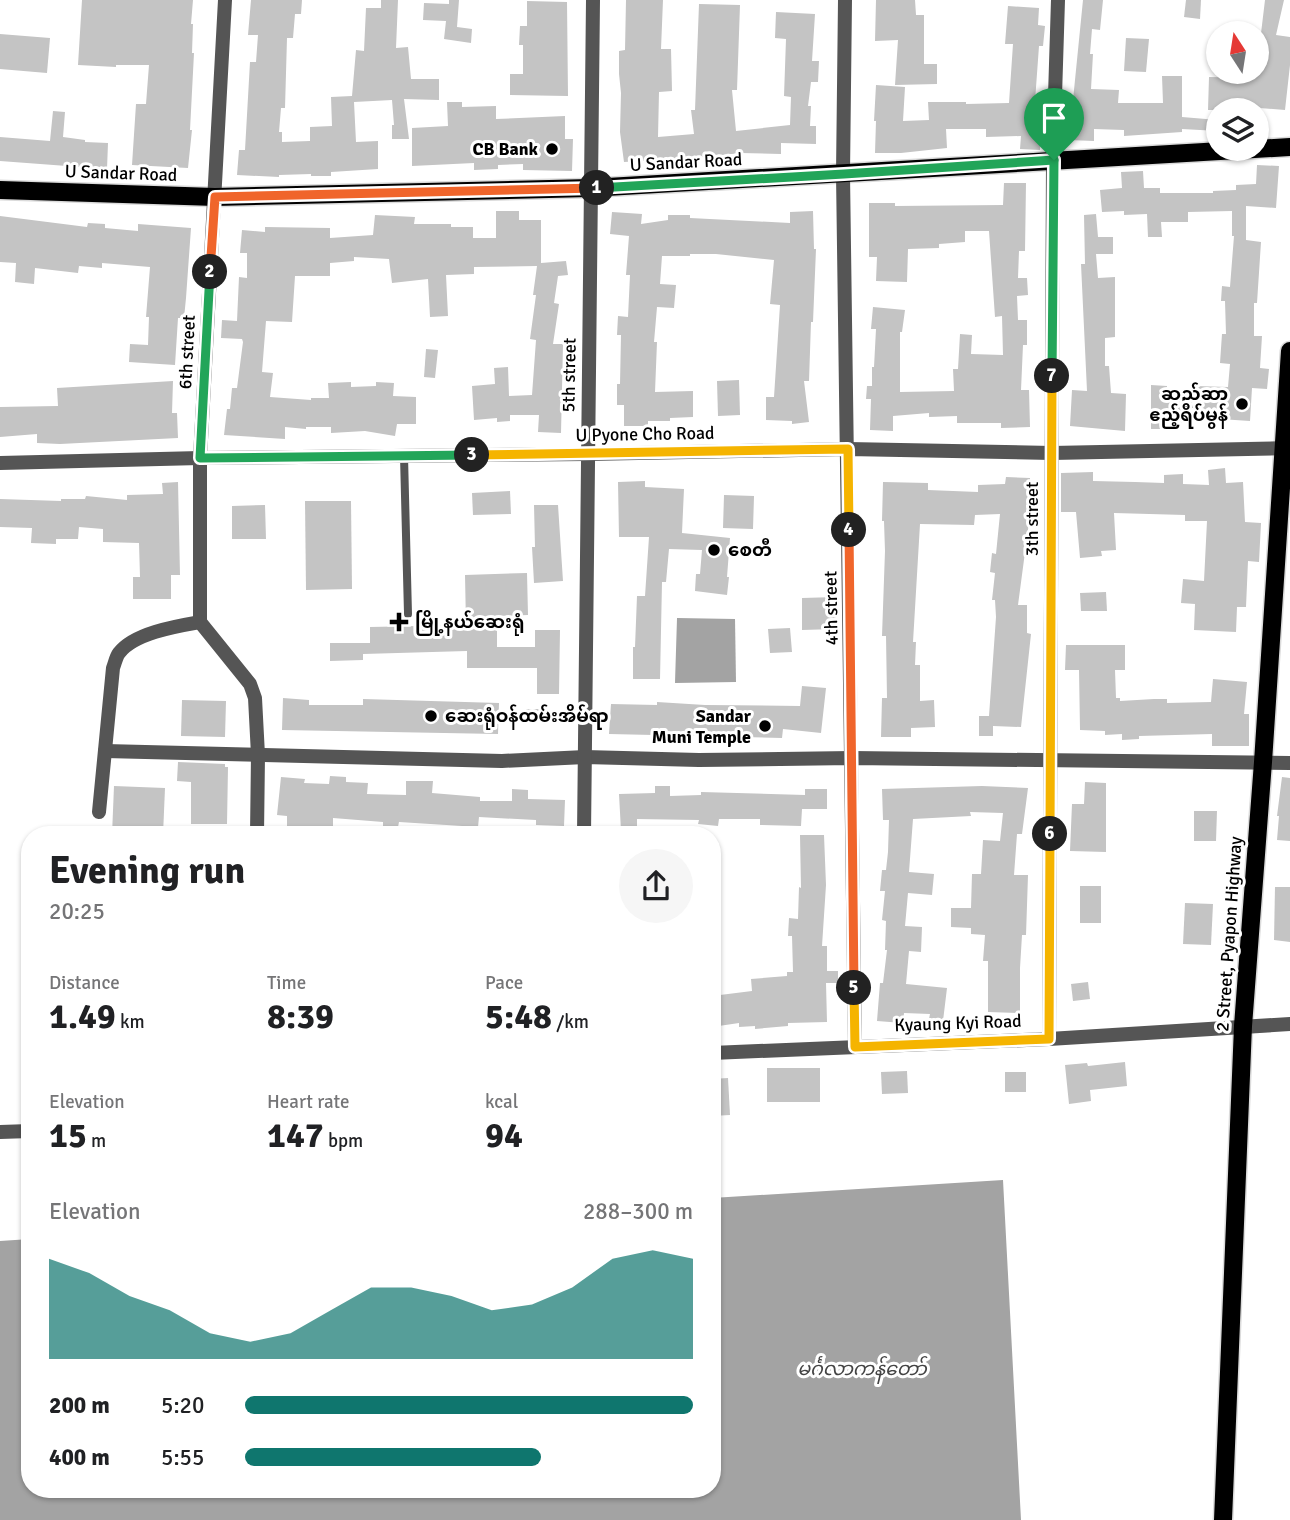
<!DOCTYPE html>
<html lang="en">
<head>
<meta charset="utf-8">
<style>
	body { margin:0; font-family:Signika,"Noto Sans Myanmar",sans-serif; background:#f6f6f6; color:#202124; height:100vh; display:flex; flex-direction:column; font-size:26px; white-space:nowrap }
	* { box-sizing:border-box; margin:0 }
	p { font-size:23px; color:#757577 }
	.icon { flex:none; width:38px; height:38px; fill:none; stroke:currentColor; stroke-width:2; stroke-linecap:round; stroke-linejoin:round }
	.map { position:relative; flex:1; overflow:hidden }
	.panel { position:absolute; left:21px; top:826px; width:700px; height:672px; display:flex; flex-direction:column; background:#fff; border-radius:28px; box-shadow:0 2px 5px #0004 }
	.panel>* { flex:none }
	.needle { width:46px; rotate:348deg }
	.tools { position:absolute; left:1206px; top:21px; display:grid; gap:14px }
	.tools a { display:grid; place-items:center; width:63px; height:63px; border-radius:50%; background:#fff; box-shadow:0 2px 5px #0004; font-size:35px }
	.pin { position:absolute; display:grid; place-items:center; width:60px; height:60px; color:#fff; margin:-72px -30px; border-radius:50% 50% 50% 0; rotate:-45deg; box-shadow:0 0 7px #0007 }
	.pin .icon { rotate:45deg }
	.km { position:absolute; width:35px; height:35px; margin:-18px; border-radius:50%; background:#222; color:#fff; font-size:19px; line-height:35px; text-align:center }
	.round { display:grid; place-items:center; flex:none; width:74px; height:74px; border-radius:37px; background:#f6f6f6 }
	.overview { display:flex; align-items:center; justify-content:space-between; height:119px; padding:0 28px }
	h1 { font-size:38px; font-weight:700; line-height:52px }
	.figures { display:grid; grid-template-columns:repeat(3,1fr); gap:10px; height:119px; padding:7px 28px }
	.figures div { display:grid; align-content:center }
	.figures b { font-size:35px; font-weight:700 }
	.figures small { font-size:19px; font-weight:400 }
	.figures p { font-size:19px }
	.chart { height:196px; padding:14px 28px }
	.chart p { display:flex; justify-content:space-between }
	.chart svg { width:100%; height:126px; margin-top:7px; fill:#0f766e; opacity:.7 }
	ul { padding:0 28px; list-style:none; font-size:23px }
	li { display:grid; grid-template-columns:112px 84px 1fr; align-items:center; height:52px }
	li i { height:18px; border-radius:9px; background:#0f766e }
	.map>svg:first-child { display:block }
	.water { fill:#a3a3a3 }
	.building { fill:#c4c4c4 }
	.lines { fill:none; stroke-linecap:round; stroke-linejoin:round }
	.primary-casing { stroke:#dbdbdb; stroke-width:21 }
	.service { stroke:#555; stroke-width:8 }
	.minor { stroke:#555; stroke-width:14 }
	.primary { stroke:#000; stroke-width:18 }
	.split-1-casing { stroke:#fff; stroke-width:14 }
	.split-2-casing { stroke:#fff; stroke-width:14 }
	.split-3-casing { stroke:#fff; stroke-width:14 }
	.split-4-casing { stroke:#fff; stroke-width:14 }
	.split-5-casing { stroke:#fff; stroke-width:14 }
	.split-6-casing { stroke:#fff; stroke-width:14 }
	.split-7-casing { stroke:#fff; stroke-width:14 }
	.split-8-casing { stroke:#fff; stroke-width:14 }
	.split-1 { stroke:#22a559; stroke-width:9 }
	.split-2 { stroke:#f0652b; stroke-width:9 }
	.split-3 { stroke:#22a559; stroke-width:9 }
	.split-4 { stroke:#f5b400; stroke-width:9 }
	.split-5 { stroke:#f0652b; stroke-width:9 }
	.split-6 { stroke:#f5b400; stroke-width:9 }
	.split-7 { stroke:#f5b400; stroke-width:9 }
	.split-8 { stroke:#22a559; stroke-width:9 }
	.poi-dot { fill:#000; stroke:#fff; stroke-width:2.5 }
	.labels { text-anchor:middle; dominant-baseline:central; stroke-width:6; stroke-linejoin:round; paint-order:stroke }
	.poi-label { font-size:18px; font-weight:bold; fill:#000; stroke:#fff; text-anchor:end }
	.street-label { font-size:18px; fill:#000; stroke:#fff }
	.water-label { font-size:19px; font-style:italic; fill:#444; stroke:#fff }
</style>
</head>
<body>
<div class="map">
<svg width="1290" height="1520" viewBox="0 0 1290 1520">
	<rect width="100%" height="100%" fill="#fff"/>
	<!-- water -->
	<g class="water">
		<path d="M677,618L735,619L736,682L675,683Z"/>
		<path d="M1003,1180L1021,1520H0V1241L30,1239V1489H712V1198Z"/>
	</g>
	<!-- building -->
	<g class="building">
		<path d="M82,0H193L191,24H193L192,53H194L190,130H192L188,168L132,165L136,104H146L149,65H116V67L78,65Z"/>
		<path d="M251,0H302L301,14H295L293,38H287L285,108H281L279,132H282V142L310,141V127L332,126L331,97L352,96L356,50L364,51L366,8H381V0H398L396,48L408,47L411,79H439V100L404,99L409,139H392V125H394L392,100L354,102L356,142L378,141V169L331,172V176H311V174L279,175V177L237,175L239,150H245L250,62H256L258,35H248Z"/>
		<path d="M449,0H459L457,27L472,29L471,43L444,39L446,21L423,20L424,3L449,4Z"/>
		<path d="M626,0H663L661,49H671L672,91L659,92L658,137L694,134L691,110H695L699,4L740,5L737,90H732L736,131L790,125L791,97L784,96L786,39L775,38L776,12L815,14L812,61H819L818,82H811L808,106H811L810,126H816V144L781,143V154L741,153L657,162V160L624,162L620,132L621,93L619,74V51L625,50Z"/>
		<path d="M876,0H915L916,15H924V64H937V84L895,85L898,40L875,41Z"/>
		<path d="M1083,0H1103L1100,30L1092,29L1090,54H1093L1091,89L1119,90L1118,103H1163L1162,76H1182V117L1218,120V131L1182,129V132L1124,136V130L1094,129V141L1069,140Z"/>
		<path d="M1186,0H1201L1200,19L1184,17Z"/>
		<path d="M1265,0H1284L1276,35L1290,37V65L1285,110L1247,107V110H1208L1209,77L1252,78V72H1256V50H1259Z"/>
		<path d="M527,1L567,2L568,96L510,95V74H523V45H519L520,26H527Z"/>
		<path d="M1008,6L1039,8L1038,25L1045,26L1043,46H1039L1034,115H1041L1040,150L1020,149L1021,136L986,137V129H946L947,148L901,153H875L876,121H874L876,85L905,87L903,121L929,120L928,102H966V104L1009,103L1013,44H1005Z"/>
		<path d="M0,34L50,38L47,73L0,69Z"/>
		<path d="M1126,38L1149,39L1146,72L1124,71Z"/>
		<path d="M447,102H462V107L496,106V119L565,116V139H573L572,171L523,170V164L498,165V169L474,170V163L412,166V128L448,126Z"/>
		<path d="M53,111L65,112L63,137L85,140V142L108,143L107,169L0,161V137L50,141Z"/>
		<path d="M1257,165L1279,166L1276,208L1246,206V240L1261,242L1257,303H1254V336H1262L1260,368L1269,369L1267,389L1252,388L1250,421L1190,417V422L1168,424V429H1151V385L1167,386V394L1195,392V386L1228,387L1230,364L1220,363L1222,334H1226L1225,301H1221L1222,286L1230,287L1234,236H1232V211L1188,212V222H1161L1162,237H1148L1147,214L1124,215V211L1102,212L1100,190L1122,188L1121,172L1143,171L1144,188H1160V193H1213V191L1236,190V185L1256,184Z"/>
		<path d="M1004,183H1026L1025,251H1019L1018,278H1027L1028,295L1017,296L1018,320H1027V345H1023L1021,390H1029L1030,427L1001,428V423H957V416L929,417V413L893,416V431L870,430L871,399H866L867,386H872V367H874L876,329H871L873,307L905,310L902,332H900V392L954,391L953,369H958L960,334L972,335L971,354L1003,355L1002,316L995,317L989,231H965V242L939,244V248L908,249L907,282L876,281L877,257H869V203H895V206L1003,205Z"/>
		<path d="M496,211H519V220H541V263L566,261L568,275L558,276L554,303L559,304L553,344H563L561,433L538,432L539,415H510V421L497,422V418L474,420L472,386L495,384L494,368L508,367L509,396L532,395L536,340L530,339L536,295H533L537,266L474,267V274L446,275L448,316L430,317L428,279L392,283L389,259L354,257V261L330,263V276H295L292,322L266,321L262,372L273,373L270,397L311,400V398H329L328,383L351,382V387L376,386V382L394,383L393,396L416,397V424H397L395,436L365,431L331,433V427H306V429L285,427V439L224,435L227,409H230L232,388H237L243,342L242,339L221,338L222,320L237,321L239,277L247,278V253H240L242,230L265,232V227L330,228V238L373,235L375,215L415,217L414,224H451V227H473V238H496Z"/>
		<path d="M813,211L814,249H816L813,322H811L809,381H804L809,422L792,424V421L766,420V397H774L780,305L770,304L774,260L716,254H690V256H662L660,284L676,285L674,308L657,307L654,342H657L655,392L693,391V417L670,418V421H648V426H624V405H617V384H620L621,335H617L618,316L628,317L630,275H626L629,236L610,234L612,212L642,214L641,224L668,220V215H690V218L790,223V212Z"/>
		<path d="M1096,214L1098,237H1113V254H1096L1098,278L1115,277V337L1105,338V366H1109L1111,393L1126,394L1125,431L1070,426L1072,390L1087,391L1081,264H1085L1084,215Z"/>
		<path d="M0,216L87,227L88,223L105,224V228L138,231V224L191,228L186,298L184,318H178L175,365L129,362L130,344L148,345L149,317H146L150,267L102,263V268L79,266L78,273L35,268L34,284L15,282L16,263L0,262Z"/>
		<path d="M426,349L438,350L435,378L424,377Z"/>
		<path d="M739,380L740,415L718,416L717,381Z"/>
		<path d="M173,381L172,413H177L178,438L60,444L37,443V434L0,437V407L58,406L57,388Z"/>
		<path d="M1225,468L1226,483L1243,482L1245,522L1261,523L1259,562L1248,561L1246,607H1237L1236,632L1194,630L1195,604L1181,603L1183,579L1204,581L1207,521H1185V515L1114,513L1116,550L1101,551L1102,556L1080,558L1076,512H1061V473L1093,472V481L1135,482L1164,483V475L1183,474V484L1209,485L1208,470Z"/>
		<path d="M1006,477L1030,478V522H1029L1018,605H1027V633L1031,634L1021,727L993,726V736H979V716H989L996,617L995,600H992L995,573L990,572L992,553L996,554L1000,514L975,515L974,525L920,524L913,642H916L915,665H920V701L934,700L935,727L911,728V737H881L882,698H887L886,636H882L885,551L884,521H882L883,482L928,483V490L978,492V485L1005,484Z"/>
		<path d="M645,481V487L684,489L682,533L730,538L727,577H729L727,595L695,591L696,574H700L702,550L669,549L666,582H662L660,679H633V647H635L637,596H645L649,537H619L618,482Z"/>
		<path d="M178,482L180,575H171V599H133V577H140L139,543L103,542V529L79,527L78,539H56V544L31,543L32,528L0,527V499L61,501V499H85L86,496L127,500V495L163,494L162,483Z"/>
		<path d="M510,491L511,514L473,515L472,493Z"/>
		<path d="M724,495L754,496L753,529L723,528Z"/>
		<path d="M305,501H351L352,589L306,590Z"/>
		<path d="M265,505L266,539H232V506Z"/>
		<path d="M534,505H558L563,581L534,583L532,547H535Z"/>
		<path d="M527,573L528,615L497,616V647H535V630H560L559,694H537V668H467V651L363,654V660L330,661V643H370V627L466,625L465,575Z"/>
		<path d="M1106,592L1107,611H1081L1080,593Z"/>
		<path d="M836,597V629L802,630V598Z"/>
		<path d="M790,628L792,652L770,653L768,629Z"/>
		<path d="M1066,645H1125V670H1115L1116,698H1120V701L1154,699H1167V703L1211,702L1213,679L1247,682L1244,714H1249V746H1212V734L1139,736V739L1122,740V734L1105,735V731L1080,730L1079,670H1065Z"/>
		<path d="M802,686L826,688L821,733L783,729L782,738L609,734L611,704L657,705V702L705,705L800,706Z"/>
		<path d="M283,698L309,700V705H363V699L499,703L498,734L282,730Z"/>
		<path d="M182,700L226,701L225,737L181,736Z"/>
		<rect x="526" y="709" width="13" height="13"/>
		<path d="M178,762L225,764V767H228L227,824H191V782L177,781Z"/>
		<path d="M330,776L346,777V782L368,783L367,794L406,795V781H433L432,793L480,797V801H512V789L528,790V799L565,800L564,826L536,825V820L479,817L478,827L399,822L398,827L383,826V822L333,818V835H287V816L277,815L281,777L305,779L304,783L329,784Z"/>
		<path d="M1282,777L1290,778V841L1277,840L1279,816H1277Z"/>
		<path d="M1085,782L1106,783V852L1070,851L1072,804H1084Z"/>
		<path d="M114,786L165,788L163,835H112Z"/>
		<path d="M655,786H670V796L701,795V792L805,795V789H827V809H802L801,826L760,825V819H719L718,826L698,824L699,820L637,819V831H621L619,794L655,793Z"/>
		<path d="M982,786L1028,788L1022,834H1017L1014,875H1028L1026,935H1022L1020,968V1013L988,1012V961H983L985,935L971,934V928L951,927V908H971L972,874H981L983,840L1000,841L1003,813L970,812L971,816L913,819L909,872L934,874L932,895L908,893L905,926L922,927L921,952L909,951L906,984L947,988L943,1021L929,1019L930,1014L904,1013L903,1023L877,1021L880,983H883L887,950H885L886,921L882,920L885,891H880L882,870H886L888,852L889,820H883L882,789Z"/>
		<path d="M1194,811H1217L1216,841H1194Z"/>
		<path d="M800,835H824L826,885L822,946H827V971H838V983H826L827,1022L788,1023V1026L755,1029V1026L739,1027V1023L712,1027V996L752,991L751,979L787,976V972H793L792,936H788L789,918L798,919L799,887L801,888Z"/>
		<rect x="1080" y="886" width="21" height="37"/>
		<path d="M1275,887H1290V942L1274,940Z"/>
		<path d="M1185,903L1213,904L1211,945L1183,944Z"/>
		<path d="M1088,982L1090,999L1073,1001L1071,984Z"/>
		<path d="M1125,1062L1127,1086L1090,1090L1091,1101L1069,1104L1065,1065L1087,1063L1088,1066Z"/>
		<rect x="767" y="1068" width="53" height="34"/>
		<path d="M907,1071L908,1093L882,1094L881,1072Z"/>
		<rect x="1005" y="1072" width="21" height="20"/>
		<path d="M728,1078L730,1115L712,1116V1079Z"/>
	</g>
	<g class="lines">
		<!-- primary casing -->
		<g class="primary-casing">
			<g id="primary">
				<path d="M0,190L215,197L590,188L1290,147"/>
				<path d="M1223,1520L1243,1026L1263,762L1290,351"/>
			</g>
		</g>
		<!-- service -->
		<path class="service" d="M404,456L408,614"/>
		<!-- minor -->
		<g class="minor">
			<path d="M845,0L843,174L855,1047"/>
			<path d="M0,463L200,458L588,454L848,449L1052,453L1290,448"/>
			<path d="M200,622V458L225,0"/>
			<path d="M200,622L250,684L255,698L258,755L257,835"/>
			<path d="M105,751L502,761L585,757L699,760L852,758L1290,763"/>
			<path d="M99,812L113,668C115,663 116,657 119,653C134,633 177,626 200,622"/>
			<path d="M584,835L593,0"/>
			<path d="M1049,1039L1053,160L1058,0"/>
			<path d="M712,1053L1049,1039L1290,1024"/>
			<path d="M0,1132L30,1131"/>
		</g>
		<!-- primary -->
		<use href="#primary" class="primary"/>
	</g>
	<g class="lines">
		<!-- split-1 casing -->
		<g class="split-1-casing">
			<path id="split-1" d="M597,188L844,174L1054,160"/>
		</g>
		<!-- split-2 casing -->
		<g class="split-2-casing">
			<path id="split-2" d="M210,272L215,197L597,188"/>
		</g>
		<!-- split-3 casing -->
		<g class="split-3-casing">
			<path id="split-3" d="M210,272L200,458L472,455"/>
		</g>
		<!-- split-4 casing -->
		<g class="split-4-casing">
			<path id="split-4" d="M472,455L848,449L849,530"/>
		</g>
		<!-- split-5 casing -->
		<g class="split-5-casing">
			<path id="split-5" d="M849,530L854,988"/>
		</g>
		<!-- split-6 casing -->
		<g class="split-6-casing">
			<path id="split-6" d="M854,988L855,1047L1049,1039L1050,834"/>
		</g>
		<!-- split-7 casing -->
		<g class="split-7-casing">
			<path id="split-7" d="M1050,834L1052,376"/>
		</g>
		<!-- split-8 casing -->
		<g class="split-8-casing">
			<path id="split-8" d="M1052,376L1054,160"/>
		</g>
		<!-- split-1 -->
		<use href="#split-1" class="split-1"/>
		<!-- split-2 -->
		<use href="#split-2" class="split-2"/>
		<!-- split-3 -->
		<use href="#split-3" class="split-3"/>
		<!-- split-4 -->
		<use href="#split-4" class="split-4"/>
		<!-- split-5 -->
		<use href="#split-5" class="split-5"/>
		<!-- split-6 -->
		<use href="#split-6" class="split-6"/>
		<!-- split-7 -->
		<use href="#split-7" class="split-7"/>
		<!-- split-8 -->
		<use href="#split-8" class="split-8"/>
	</g>
	<!-- markers -->
	<g class="poi-dot">
		<circle cx="552" cy="149" r="7"/>
		<circle cx="1242" cy="404" r="7"/>
		<circle cx="714" cy="550" r="7"/>
		<path d="M395.5 611.5h7v7h7v7h-7v7h-7v-7h-7v-7h7z"/>
		<circle cx="431" cy="716" r="7"/>
		<circle cx="765" cy="726" r="7"/>
	</g>
	<g class="labels">
		<!-- poi labels -->
		<g class="poi-label">
			<text x="538" y="149">CB Bank</text>
			<text x="1228" y="394">ဆည်ဆာ<tspan x="1228" dy="21">ဧည့်ရိပ်မွန်</tspan></text>
			<text x="728" y="550" text-anchor="start">စေတီ</text>
			<text x="415" y="622" text-anchor="start">မြို့နယ်ဆေးရုံ</text>
			<text x="445" y="716" text-anchor="start">ဆေးရုံဝန်ထမ်းအိမ်ရာ</text>
			<text x="751" y="716">Sandar<tspan x="751" dy="21">Muni Temple</tspan></text>
		</g>
		<!-- street labels -->
		<g class="street-label">
			<text transform="translate(686 162) rotate(-3)">U Sandar Road</text>
			<text transform="translate(121 173) rotate(2)">U Sandar Road</text>
			<text transform="translate(187 352) rotate(-87)">6th street</text>
			<text transform="translate(569 375) rotate(-89)">5th street</text>
			<text transform="translate(645 434) rotate(-1)">U Pyone Cho Road</text>
			<text transform="translate(1032 519) rotate(-90)">3th street</text>
			<text transform="translate(831 608) rotate(-91)">4th street</text>
			<text transform="translate(1229 934) rotate(-86)">2 Street, Pyapon Highway</text>
			<text transform="translate(958 1023) rotate(-2)">Kyaung Kyi Road</text>
		</g>
		<!-- water labels -->
		<g class="water-label">
			<text x="862" y="1369">မင်္ဂလာကန်တော်</text>
		</g>
	</g>
</svg>
<div class="tools">
<a><svg class="needle" viewBox="-14 -14 28 28"><path d="M0-13l5 13h-10z" fill="#e53935"/><path d="M0 13l5-13h-10z" fill="#757577"/></svg></a>
<a><svg class="icon" aria-label="layers" viewBox="0 0 24 24"><path d="M12 4l9 5-9 5-9-5zM3 14l9 5 9-5"/></svg></a>
</div>
<div class="pin" style="left:1054px;top:160px;background:#1e9e55"><svg class="icon" aria-label="arrive" viewBox="0 0 24 24"><path d="M6 21V4h12l-3 4 3 4H6"/></svg></div>
<b class="km" style="left:597px;top:188px">1</b>
<b class="km" style="left:210px;top:272px">2</b>
<b class="km" style="left:472px;top:455px">3</b>
<b class="km" style="left:849px;top:530px">4</b>
<b class="km" style="left:854px;top:988px">5</b>
<b class="km" style="left:1050px;top:834px">6</b>
<b class="km" style="left:1052px;top:376px">7</b>
<section class="panel">
<div class="overview"><div><h1>Evening run</h1><p>20:25</p></div><a class="round"><svg class="icon" aria-label="share" viewBox="0 0 24 24"><path d="M12 15V3M7 8l5-5 5 5M5 13v7h14v-7"/></svg></a></div>
<div class="figures">
<div><p>Distance</p><b>1.49<small> km</small></b></div>
<div><p>Time</p><b>8:39</b></div>
<div><p>Pace</p><b>5:48<small> /km</small></b></div>
</div>
<div class="figures">
<div><p>Elevation</p><b>15<small> m</small></b></div>
<div><p>Heart rate</p><b>147<small> bpm</small></b></div>
<div><p>kcal</p><b>94</b></div>
</div>
<div class="chart"><p><span>Elevation</span>288–300 m</p>
<svg viewBox="0 0 160 44" preserveAspectRatio="none"><path d="M0 44V9L10 14L20 22L30 27L40 35L50 38L60 35L70 27L80 19L90 19L100 22L110 27L120 25L130 19L140 9L150 6L160 9V44z"/></svg>
</div>
<ul>
<li><b>200 m</b>5:20<i style="width:100%"></i></li>
<li><b>400 m</b>5:55<i style="width:66%"></i></li>
</ul>
</section>
</div>
</body>
</html>
